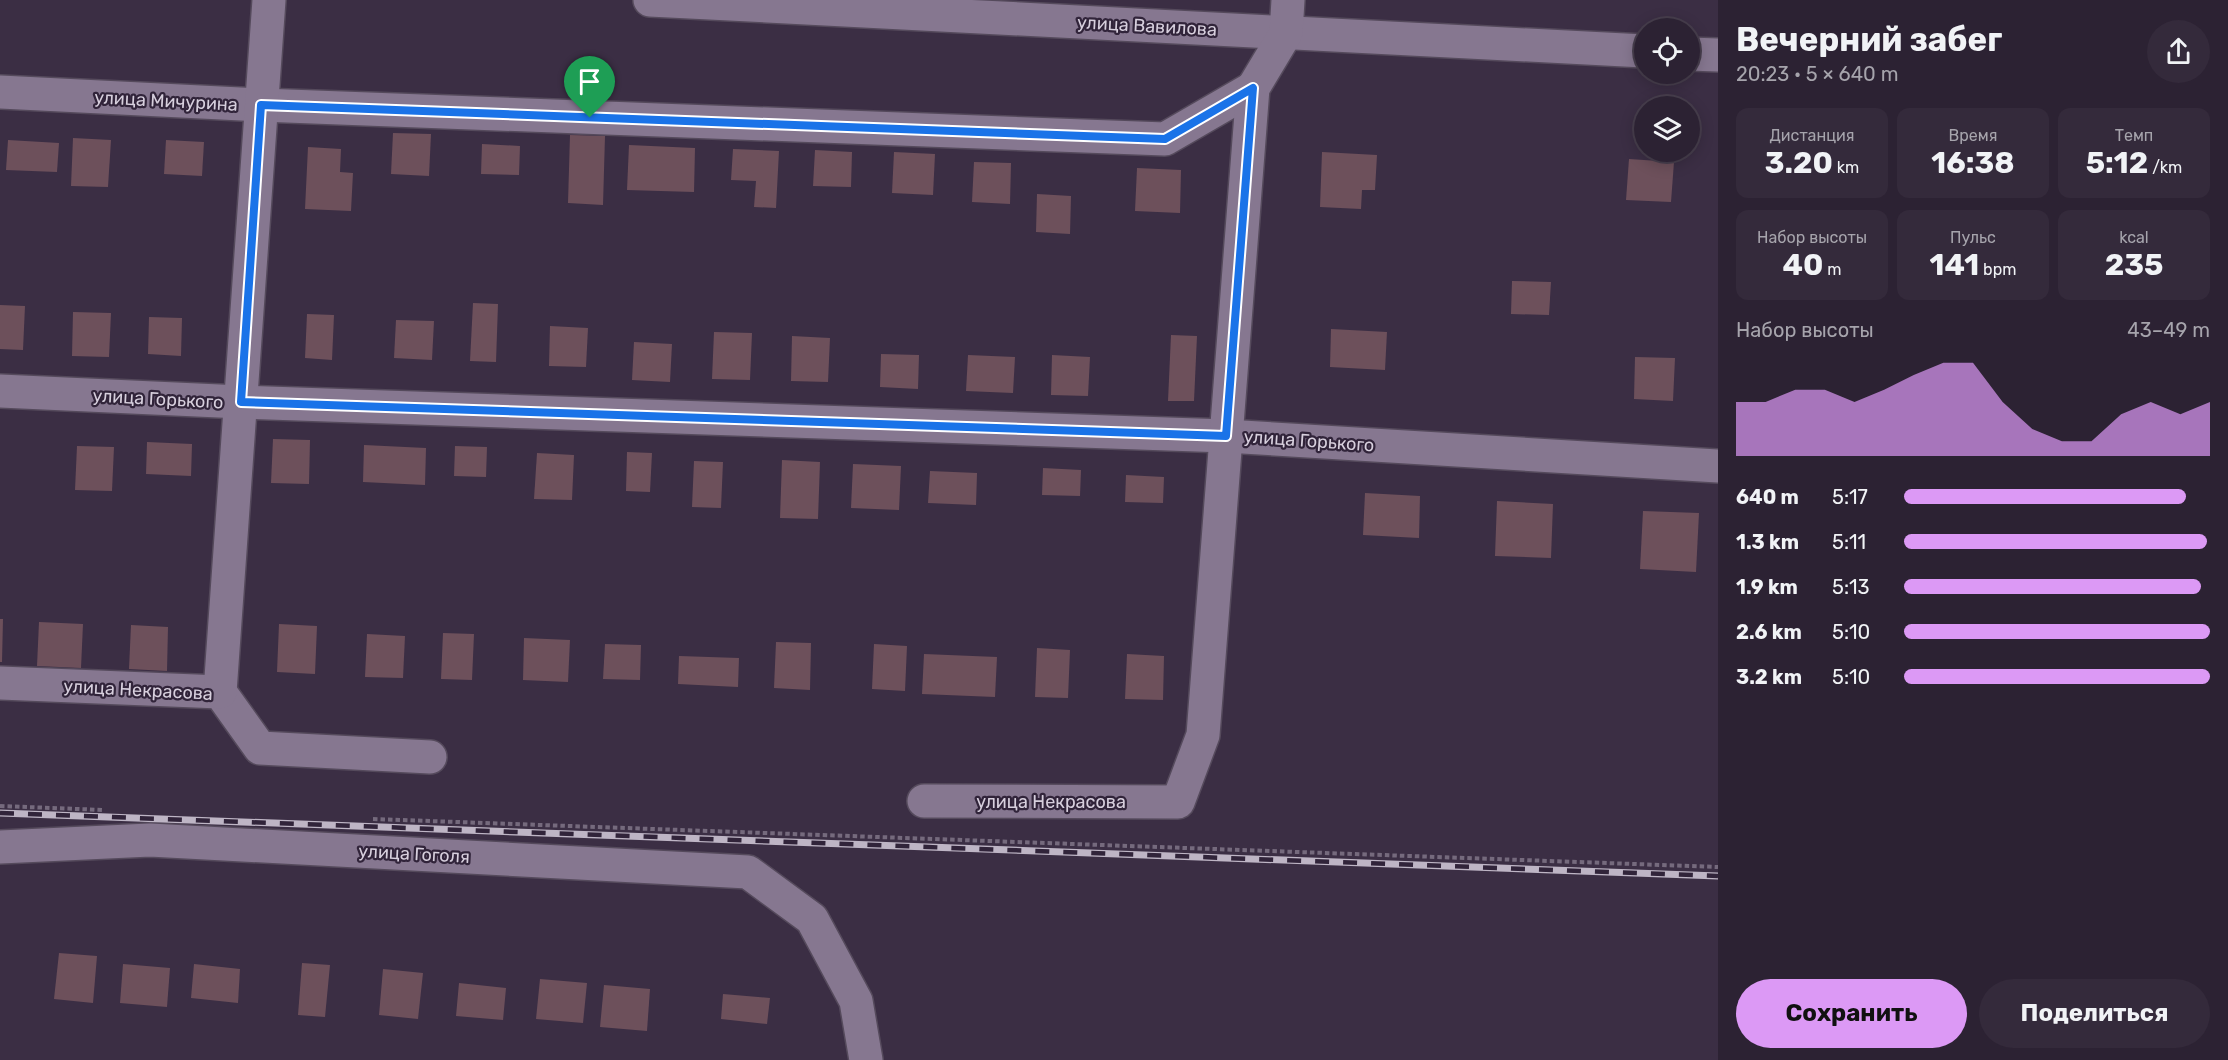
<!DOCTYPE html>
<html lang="ru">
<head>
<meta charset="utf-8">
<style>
	body { margin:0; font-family:Rubik,sans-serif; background:#342a3b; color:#f1f3f6; height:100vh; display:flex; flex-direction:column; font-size:22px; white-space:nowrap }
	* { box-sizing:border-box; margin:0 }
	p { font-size:20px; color:#a6a4ac }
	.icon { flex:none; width:33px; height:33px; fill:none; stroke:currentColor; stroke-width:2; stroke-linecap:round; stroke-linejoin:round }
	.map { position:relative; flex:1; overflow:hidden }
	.sheet { display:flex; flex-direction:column; background:#2c2233; width:510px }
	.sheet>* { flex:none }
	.buttons { position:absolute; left:1634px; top:18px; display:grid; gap:12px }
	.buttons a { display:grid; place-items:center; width:66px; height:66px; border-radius:50%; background:#2c2233; box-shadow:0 3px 15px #0003,0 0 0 2px #483f4e; font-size:30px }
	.pin { position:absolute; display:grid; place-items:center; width:51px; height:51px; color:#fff; margin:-62px -26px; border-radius:50% 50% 50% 0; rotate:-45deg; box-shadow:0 0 6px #0007 }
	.pin .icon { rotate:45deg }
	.round { display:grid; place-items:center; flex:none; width:63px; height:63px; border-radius:32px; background:#342a3b }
	.headline { display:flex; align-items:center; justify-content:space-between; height:102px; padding:0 18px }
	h1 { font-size:33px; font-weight:700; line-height:45px }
	.metrics { display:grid; grid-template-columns:repeat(3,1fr); gap:9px; height:102px; padding:6px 18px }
	.metrics div { display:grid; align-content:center; border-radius:12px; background:#342a3b; text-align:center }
	.metrics b { font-size:30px; font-weight:700 }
	.metrics small { font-size:16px; font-weight:400 }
	.metrics p { font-size:16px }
	.chart { height:168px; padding:12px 18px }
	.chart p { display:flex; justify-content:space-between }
	.chart svg { width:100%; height:108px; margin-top:6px; fill:#dc99f5; opacity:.7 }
	.button { display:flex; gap:12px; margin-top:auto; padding:12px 18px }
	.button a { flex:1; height:69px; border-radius:36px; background:#dc99f5; color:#111; font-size:24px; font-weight:700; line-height:69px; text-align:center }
	.button a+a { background:#342a3b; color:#f1f3f6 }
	ul { padding:0 18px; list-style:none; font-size:20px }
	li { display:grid; grid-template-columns:96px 72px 1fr; align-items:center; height:45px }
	li i { height:15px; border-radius:8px; background:#dc99f5 }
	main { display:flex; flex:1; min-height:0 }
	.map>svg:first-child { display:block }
	.building { fill:#6d505b }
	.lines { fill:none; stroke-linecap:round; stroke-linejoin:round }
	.minor-casing { stroke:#554a5c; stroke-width:36 }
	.path { stroke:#756a7d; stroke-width:4; stroke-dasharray:4.5 3; stroke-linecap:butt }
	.minor { stroke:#867790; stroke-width:33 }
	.rail-casing { stroke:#beb5c5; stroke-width:7 }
	.rail { stroke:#31243a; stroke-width:4.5; stroke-dasharray:14; stroke-linecap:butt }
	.route-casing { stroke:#fff; stroke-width:12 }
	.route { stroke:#1a73e8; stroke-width:8 }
	.labels { text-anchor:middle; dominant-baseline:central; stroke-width:4.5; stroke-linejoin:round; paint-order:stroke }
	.street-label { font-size:18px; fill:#d7cfdd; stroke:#31243a }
</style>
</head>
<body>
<main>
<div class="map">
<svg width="1718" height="1060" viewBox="0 0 1718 1060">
	<rect width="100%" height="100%" fill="#3b2e44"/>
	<!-- building -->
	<g class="building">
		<path d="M393,133L431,134L429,176L391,174Z"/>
		<path d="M570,135L605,136L603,205L568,203Z"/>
		<path d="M73,138L111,140L108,187L71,186Z"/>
		<path d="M8,140L59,143L57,172L6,170Z"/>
		<path d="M166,140L204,142L202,176L164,174Z"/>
		<path d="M482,144L520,146L519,175L481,174Z"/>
		<path d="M629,145L695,148L694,192L627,190Z"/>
		<path d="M308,147L341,149L340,172L353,173L351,211L305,209Z"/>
		<path d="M733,149L779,151L776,208L754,207L756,181L731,180Z"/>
		<path d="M815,150L852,152L851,187L813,186Z"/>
		<path d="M894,152L935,154L933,195L892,193Z"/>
		<path d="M1322,152L1377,155L1375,190H1362L1361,209L1320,207Z"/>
		<path d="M1629,159L1674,162L1671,202L1626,200Z"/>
		<path d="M974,162L1011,163L1010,204L972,202Z"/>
		<path d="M1137,168L1181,170L1180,213L1135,211Z"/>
		<path d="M1037,194L1071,196L1070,234L1036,232Z"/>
		<path d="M1512,281L1551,282L1549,315L1511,314Z"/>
		<path d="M473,303L498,304L496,362L470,361Z"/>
		<path d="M0,305L25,306L23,350L0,349Z"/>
		<path d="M73,312L111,313L109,357L72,356Z"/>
		<path d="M307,314L334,315L332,360L305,358Z"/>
		<path d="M149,317L182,318L181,356L148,354Z"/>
		<path d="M396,320L434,321L432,360L394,358Z"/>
		<path d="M550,326L588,328L586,367L549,366Z"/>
		<path d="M1331,329L1387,332L1385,370L1330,367Z"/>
		<path d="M714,332L752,333L750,380L712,379Z"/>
		<path d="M1171,335L1197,336L1194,401H1168Z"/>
		<path d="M792,336L830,338L828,382L791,381Z"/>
		<path d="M634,342L672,344L670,382L632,380Z"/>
		<path d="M881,354L919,355L918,389L880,387Z"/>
		<path d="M968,355L1015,357L1013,393L966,391Z"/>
		<path d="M1052,355L1090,357L1088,396L1051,395Z"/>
		<path d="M1635,357L1675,358L1673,401L1634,399Z"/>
		<path d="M273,439L310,440L309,484L271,483Z"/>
		<path d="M147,442L192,444L191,476L146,474Z"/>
		<path d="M364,445L426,448L425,485L363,482Z"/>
		<path d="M77,446L114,447L112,491L75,490Z"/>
		<path d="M455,446L487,447L486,477L454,476Z"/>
		<path d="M627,452L652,453L650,492L626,491Z"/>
		<path d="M537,453L574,455L572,500L534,499Z"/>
		<path d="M782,460L820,462L818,519L780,518Z"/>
		<path d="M694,461L723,462L721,508L692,507Z"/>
		<path d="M853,464L901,466L899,510L851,508Z"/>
		<path d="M1043,468L1081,470L1080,496L1042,495Z"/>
		<path d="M930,471L977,473L976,505L928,503Z"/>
		<path d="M1126,475L1164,477L1163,503L1125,502Z"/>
		<path d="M1365,493L1420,496L1419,538L1363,535Z"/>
		<path d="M1497,501L1553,504L1551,558L1495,556Z"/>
		<path d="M1643,511L1699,513L1696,572L1640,569Z"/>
		<path d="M0,619H3L2,662H0Z"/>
		<path d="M39,622L83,624L81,668L37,666Z"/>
		<path d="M279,624L317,626L315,674L277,672Z"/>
		<path d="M131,625L168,627L167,671L129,669Z"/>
		<path d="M443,633L474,634L472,680L441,679Z"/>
		<path d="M367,634L405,636L403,678L365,677Z"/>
		<path d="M524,638L570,640L568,682L523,680Z"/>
		<path d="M776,642L811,643L810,690L774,688Z"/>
		<path d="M605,644L641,645L640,680L603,679Z"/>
		<path d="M874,644L907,646L905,691L872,689Z"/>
		<path d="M1037,648L1070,650L1068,698L1035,697Z"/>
		<path d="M924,654L997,657L995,697L922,694Z"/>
		<path d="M1127,654L1164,656L1163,700L1125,699Z"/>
		<path d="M679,656L739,658L738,687L678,684Z"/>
		<path d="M59,953L97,956L93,1003L54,999Z"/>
		<path d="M302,963L330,965L325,1017L298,1015Z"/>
		<path d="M123,964L170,968L167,1007L120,1003Z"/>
		<path d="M194,964L240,969L238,1003L191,998Z"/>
		<path d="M383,969L423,973L418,1019L379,1015Z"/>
		<path d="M540,979L587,983L583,1023L536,1019Z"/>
		<path d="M459,983L506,988L503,1020L456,1016Z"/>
		<path d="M604,985L650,989L647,1031L600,1027Z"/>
		<path d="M723,994L770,998L767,1024L721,1019Z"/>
	</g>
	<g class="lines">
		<!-- minor casing -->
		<g class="minor-casing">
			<g id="minor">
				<path d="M650,0L1644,51"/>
				<path d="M1689,54L1718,55"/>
				<path d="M0,92L261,105L1165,139L1253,88"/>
				<path d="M0,391L241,402L1226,436L1718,466"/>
				<path d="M0,683L220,692L260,748L430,757"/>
				<path d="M220,692L269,0"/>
				<path d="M924,801L1178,802L1203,735L1253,88L1286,33L1288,0"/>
				<path d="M0,847L150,840L748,872L812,919L856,1001L866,1060"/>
			</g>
		</g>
		<!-- path -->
		<g class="path">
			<path d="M0,806L104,810"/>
			<path d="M373,819L1718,867"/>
		</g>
		<!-- minor -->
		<use href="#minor" class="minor"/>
		<!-- rail casing -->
		<g class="rail-casing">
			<path id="rail" d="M0,813L1718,876"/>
		</g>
		<!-- rail -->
		<use href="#rail" class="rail"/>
	</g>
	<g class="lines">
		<!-- route casing -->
		<g class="route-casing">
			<path id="route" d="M1253,88L1226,436L241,402L261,105L1165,139Z"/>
		</g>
		<!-- route -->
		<use href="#route" class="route"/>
	</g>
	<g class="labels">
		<!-- street labels -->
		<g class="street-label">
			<text transform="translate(1147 26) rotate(3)">улица Вавилова</text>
			<text transform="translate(166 101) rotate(3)">улица Мичурина</text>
			<text transform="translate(158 399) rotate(3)">улица Горького</text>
			<text transform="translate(1309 441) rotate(4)">улица Горького</text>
			<text transform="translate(138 690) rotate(3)">улица Некрасова</text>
			<text x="1051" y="802">улица Некрасова</text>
			<text transform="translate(414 854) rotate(3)">улица Гоголя</text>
		</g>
	</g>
</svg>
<div class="buttons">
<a><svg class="icon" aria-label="locate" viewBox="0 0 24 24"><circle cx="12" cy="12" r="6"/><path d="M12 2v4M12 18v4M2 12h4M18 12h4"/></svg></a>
<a><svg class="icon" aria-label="layers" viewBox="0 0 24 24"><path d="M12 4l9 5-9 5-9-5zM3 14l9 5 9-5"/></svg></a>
</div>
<div class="pin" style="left:590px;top:118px;background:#1e9e55"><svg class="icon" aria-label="arrive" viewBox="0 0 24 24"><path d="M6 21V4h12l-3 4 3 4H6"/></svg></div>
</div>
<section class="sheet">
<div class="headline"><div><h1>Вечерний забег</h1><p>20:23 · 5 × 640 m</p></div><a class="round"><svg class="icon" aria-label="share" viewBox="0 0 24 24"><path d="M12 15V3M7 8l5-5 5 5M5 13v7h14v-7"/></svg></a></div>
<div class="metrics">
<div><p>Дистанция</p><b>3.20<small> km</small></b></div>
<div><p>Время</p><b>16:38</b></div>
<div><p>Темп</p><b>5:12<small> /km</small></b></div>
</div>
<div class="metrics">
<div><p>Набор высоты</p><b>40<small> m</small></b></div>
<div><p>Пульс</p><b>141<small> bpm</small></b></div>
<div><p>kcal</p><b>235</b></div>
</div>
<div class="chart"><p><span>Набор высоты</span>43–49 m</p>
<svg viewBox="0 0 160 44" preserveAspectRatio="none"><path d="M0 44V22L10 22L20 17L30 17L40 22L50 17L60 11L70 6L80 6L90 22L100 33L110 38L120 38L130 27L140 22L150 27L160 22V44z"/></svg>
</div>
<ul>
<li><b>640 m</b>5:17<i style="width:92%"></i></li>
<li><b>1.3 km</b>5:11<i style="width:99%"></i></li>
<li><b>1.9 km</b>5:13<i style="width:97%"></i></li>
<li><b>2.6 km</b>5:10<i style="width:100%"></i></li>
<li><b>3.2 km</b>5:10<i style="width:100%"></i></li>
</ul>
<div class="button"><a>Сохранить</a><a>Поделиться</a></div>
</section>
</main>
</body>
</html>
